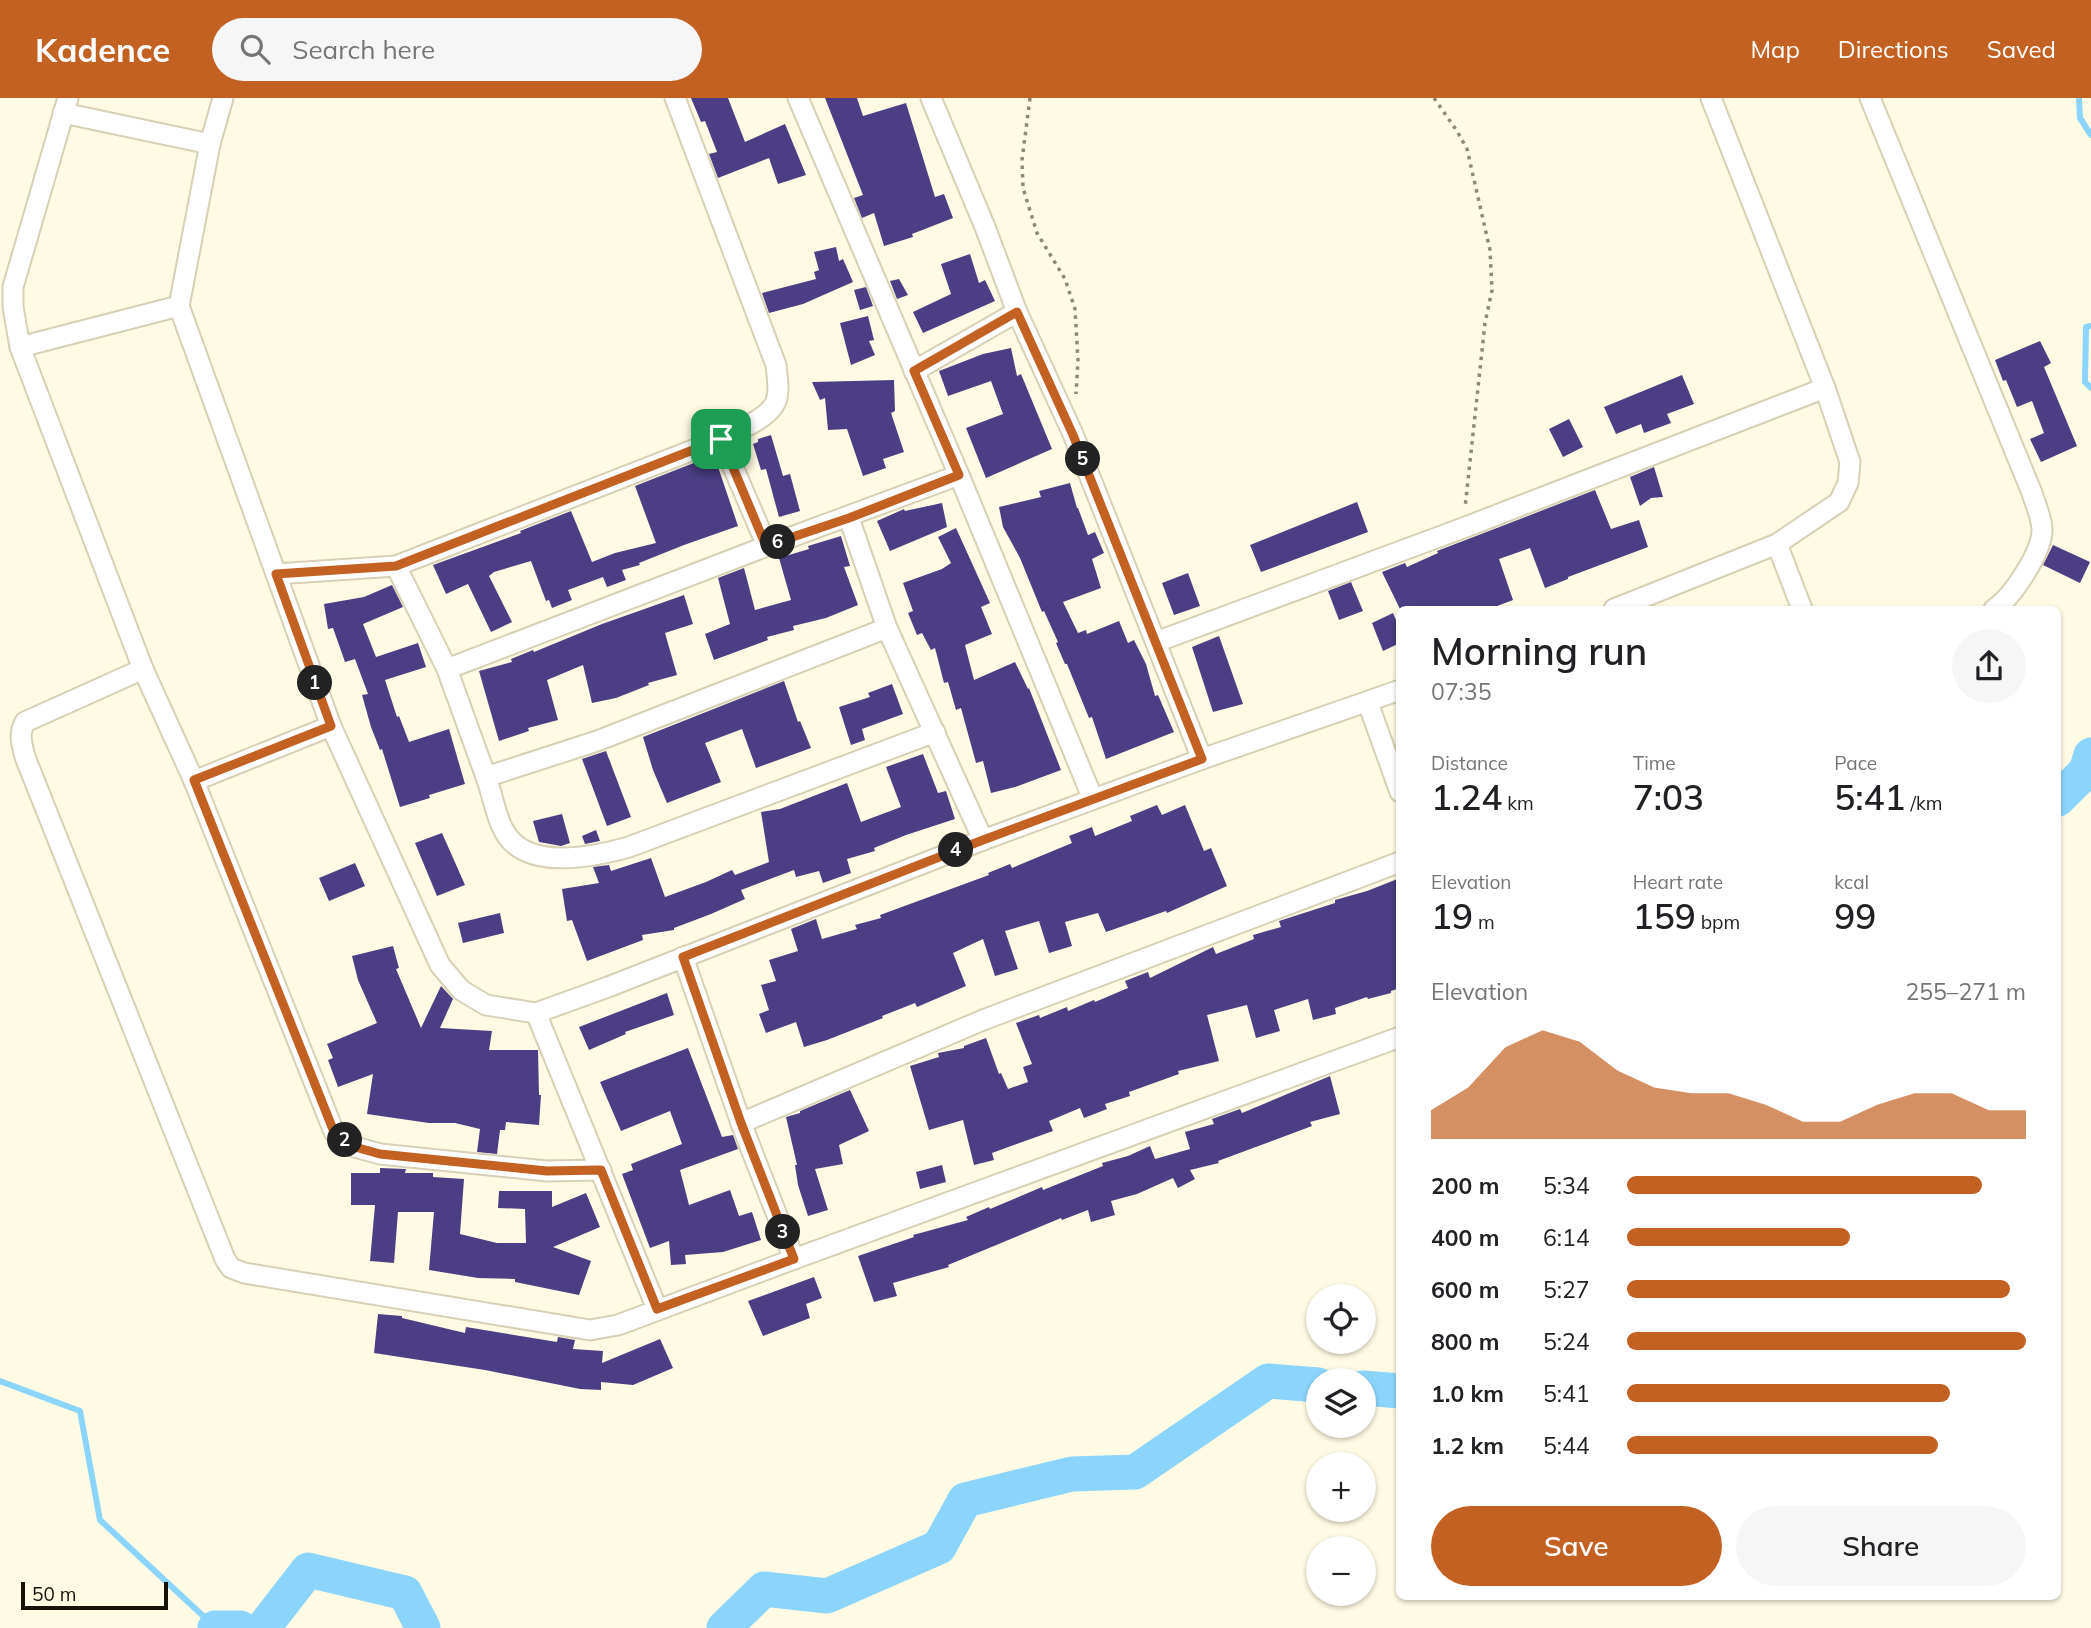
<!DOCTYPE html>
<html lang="en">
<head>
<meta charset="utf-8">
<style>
	body { margin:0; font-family:Mulish,sans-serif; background:#f6f6f6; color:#202124; height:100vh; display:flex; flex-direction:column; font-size:26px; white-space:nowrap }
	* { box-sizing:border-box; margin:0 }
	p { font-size:23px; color:#757577 }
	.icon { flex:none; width:38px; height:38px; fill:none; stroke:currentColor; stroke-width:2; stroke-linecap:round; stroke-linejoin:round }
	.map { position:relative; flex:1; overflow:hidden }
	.drawer { position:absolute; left:1396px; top:508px; width:665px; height:994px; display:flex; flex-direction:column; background:#fff; border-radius:10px; box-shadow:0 2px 5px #0004 }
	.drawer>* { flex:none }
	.controls { position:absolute; left:1306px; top:1186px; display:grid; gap:14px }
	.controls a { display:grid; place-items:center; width:70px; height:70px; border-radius:50%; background:#fff; box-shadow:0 2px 5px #0004; font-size:35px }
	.scale { position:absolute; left:21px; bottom:18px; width:147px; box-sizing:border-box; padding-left:7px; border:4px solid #151208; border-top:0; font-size:19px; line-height:24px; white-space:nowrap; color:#151208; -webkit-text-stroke:5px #fffae3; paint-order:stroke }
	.pin { position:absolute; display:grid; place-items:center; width:60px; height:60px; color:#fff; margin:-30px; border-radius:14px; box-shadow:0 4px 10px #0006 }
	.km { position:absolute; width:35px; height:35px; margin:-18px; border-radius:50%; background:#222; color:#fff; font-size:19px; line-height:35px; text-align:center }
	.round { display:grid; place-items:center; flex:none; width:74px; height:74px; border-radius:37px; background:#f6f6f6 }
	.head { display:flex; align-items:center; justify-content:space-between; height:119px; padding:0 35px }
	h1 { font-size:38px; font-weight:600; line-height:52px }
	.stats { display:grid; grid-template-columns:repeat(3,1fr); gap:10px; height:119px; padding:7px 35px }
	.stats div { display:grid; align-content:center }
	.stats b { font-size:35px; font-weight:600 }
	.stats small { font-size:19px; font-weight:400 }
	.stats p { font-size:19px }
	.chart { height:196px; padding:14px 35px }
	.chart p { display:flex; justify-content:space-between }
	.chart svg { width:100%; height:126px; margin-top:7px; fill:#c26121; opacity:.7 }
	.primary-button { display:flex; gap:14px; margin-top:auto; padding:14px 35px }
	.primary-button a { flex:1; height:80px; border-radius:42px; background:#c26121; color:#fff; font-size:28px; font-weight:600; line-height:80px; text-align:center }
	.primary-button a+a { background:#f6f6f6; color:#202124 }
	ul { padding:0 35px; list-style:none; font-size:23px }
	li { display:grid; grid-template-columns:112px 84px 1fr; align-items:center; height:52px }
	li i { height:18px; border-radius:9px; background:#c26121 }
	header { display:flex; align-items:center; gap:42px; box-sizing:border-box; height:98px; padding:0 35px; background:#c26121; color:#fff }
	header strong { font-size:33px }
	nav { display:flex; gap:38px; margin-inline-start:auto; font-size:24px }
	.search { width:490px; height:63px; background:#f6f6f6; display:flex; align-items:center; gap:18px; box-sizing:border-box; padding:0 24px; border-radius:38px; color:#757577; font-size:26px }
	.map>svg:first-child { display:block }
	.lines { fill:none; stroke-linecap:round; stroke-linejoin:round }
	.stream { stroke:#8bd4fb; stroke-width:6 }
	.river { stroke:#8bd4fb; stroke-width:35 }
	.building { fill:#4b3e84 }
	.street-casing { stroke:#d7d0b4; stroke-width:23 }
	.path { stroke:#8d8978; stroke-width:3.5; stroke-dasharray:3.5 5; stroke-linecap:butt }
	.street { stroke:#fff; stroke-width:19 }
	.route-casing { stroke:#fff; stroke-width:14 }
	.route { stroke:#c26121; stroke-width:9 }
</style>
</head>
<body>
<header>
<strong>Kadence</strong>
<div class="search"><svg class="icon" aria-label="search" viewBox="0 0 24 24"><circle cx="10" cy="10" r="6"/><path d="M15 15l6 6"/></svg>Search here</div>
<nav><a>Map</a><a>Directions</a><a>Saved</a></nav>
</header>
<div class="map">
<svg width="2091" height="1530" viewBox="0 0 2091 1530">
	<rect width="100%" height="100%" fill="#fffae3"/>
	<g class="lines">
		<!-- stream -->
		<g class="stream">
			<path d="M2079,0L2080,20L2091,37"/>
			<path d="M2091,228L2086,229L2085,284L2091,290"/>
			<path d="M0,1283L80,1313L100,1422L216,1530"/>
		</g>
		<!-- river -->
		<g class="river">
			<path d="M2058,701L2086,673L2091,657"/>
			<path d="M1363,1290L1400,1293"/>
			<path d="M215,1530H240"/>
			<path d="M263,1530L308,1472L405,1495L423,1530"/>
			<path d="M724,1530L764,1491L827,1498L939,1449L965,1402L1072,1376L1135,1374L1268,1283L1318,1287"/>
		</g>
	</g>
	<!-- building -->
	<g class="building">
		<path d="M691,0H728L745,44L785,26L806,77L778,86L769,60L718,80L709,56L717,54L705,23L701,24Z"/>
		<path d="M825,0H857L863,18L906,5L935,99L944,96L953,120L912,136L913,139L884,148L874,115L862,120L854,100L863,97Z"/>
		<path d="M836,149L839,163L843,161L853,184L803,206L769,215L762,195L816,181L814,174L819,172L814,154Z"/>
		<path d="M970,156L979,185L985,182L995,203L923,235L913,214L951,196L941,166Z"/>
		<path d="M899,181L908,197L897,201L890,183Z"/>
		<path d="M866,189L873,208L860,212L854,192Z"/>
		<path d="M868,218L874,242L869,243L875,257L851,267L840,225Z"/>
		<path d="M2040,243L2051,265L2044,269L2077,348L2041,364L2030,341L2044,335L2032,303L2017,309L2006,282L2003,283L1995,262Z"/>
		<path d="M1011,250L1017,278L1021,276L1052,351L986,380L966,330L1003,316L991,283L948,298L939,273L983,256Z"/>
		<path d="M1682,277L1694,306L1667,316L1671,325L1644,335L1641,326L1616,336L1604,309Z"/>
		<path d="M894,282L895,313L891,315L904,354L883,361L886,370L863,378L847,331L828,332L825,300L820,302L812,284Z"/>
		<path d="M1569,321L1583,349L1563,359L1549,331Z"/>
		<path d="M771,337L783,378L790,376L800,413L779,419L766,371L761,372L753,346L758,344V341Z"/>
		<path d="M714,357L738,428L684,447L639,465L640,467L622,472L626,482L607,489L603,479L568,492L572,502L552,510L549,502L546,503L531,463L494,474L489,478L512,524L491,534L468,486L446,496L433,467L521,435L520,433L571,413L592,464L615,455L656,445L635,388Z"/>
		<path d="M1654,369L1663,399L1651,400L1640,408L1630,379Z"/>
		<path d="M1070,385L1077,410H1078L1088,437L1095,434L1104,455L1092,461L1101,490L1063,504L1078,535L1086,532L1087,536L1119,523L1128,545L1134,542L1146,566L1155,598L1158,597L1174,634L1106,661L1092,619L1089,620L1067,566H1065L1056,545L1058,544L1044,513L1042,514L1020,460L1003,429L999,409L1041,399L1039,393Z"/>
		<path d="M1595,392L1611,431L1639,422L1648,449L1568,479V481L1545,490L1530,450L1499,461L1513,502L1489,511H1400L1382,474L1405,465L1407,469L1438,455L1437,453Z"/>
		<path d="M1357,404L1368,434L1261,474L1250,447Z"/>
		<path d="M942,405L947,429L890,453L877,423L904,411L905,413Z"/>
		<path d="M956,430L990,505L981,509L992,536L965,547L974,582L1015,564L1028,591L1029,590L1061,672L1015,689L991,695L983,663L976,665L961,610L956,612L948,584L944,585L935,550L931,552L922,535L917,537L908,515L913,513L903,485L942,471L951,465L938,439Z"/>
		<path d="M841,438L850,468L844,469L858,507L826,520L793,528L794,532L767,539L768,542L714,562L705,536L730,526L718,480L744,470L755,512L791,502L779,460L809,451L808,448Z"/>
		<path d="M2053,447L2090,464L2080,485L2043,467Z"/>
		<path d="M1188,475L1200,508L1174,517L1162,485Z"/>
		<path d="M1351,484L1363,513L1339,522L1328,493Z"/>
		<path d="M392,487L403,509L363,526L376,559L418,545L426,569L385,582L397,619L399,618L409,644L449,631L465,686L429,697L430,700L400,709L382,651L380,652L371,629L362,597L368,596L355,561L345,564L333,530L328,531L324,506L364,499Z"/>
		<path d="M684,497L693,526L665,535L677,577L648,585L649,587L616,600L592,605L583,567L547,582L558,622L528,630L529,633L499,643L479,573L512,564L511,561L533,552L534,554L602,526Z"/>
		<path d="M1393,515L1400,532V545L1383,553L1372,525Z"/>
		<path d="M1219,538L1243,606L1213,614L1192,549Z"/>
		<path d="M784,583L798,624L800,623L811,650L756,670L742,631L705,645L721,684L667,705L653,672L643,639Z"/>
		<path d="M892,586L903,616L862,631L865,642L851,647L839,609L870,599L868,595Z"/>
		<path d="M606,653L631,719L607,728L582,661Z"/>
		<path d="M923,656L938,695L946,693L955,721L906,737L874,750L875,753L847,761L851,775L823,785L819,773L796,779L794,772L741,792L745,801L711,816L674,830V832L642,837L643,842L587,863L572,822L567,823L562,791L599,785L593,769L609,767L611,773L651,760L665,799L706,784L732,772L735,777L769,764L761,714L780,711L847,685L861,724L901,709L886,669Z"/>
		<path d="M1157,707L1162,717L1185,707L1204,753L1211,750L1227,788L1167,815L1166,813L1106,834L1098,815L1065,824L1072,848L1049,855L1039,823L1005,833L1018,871L995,878L983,841L953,855L966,888L917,909L915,905L882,918L883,920L827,942L804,949L796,924L766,935L759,916L769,912L761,887L776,883L769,862L798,853L791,831L816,821L822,841L857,831L855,827L881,820L880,817L989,777L988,775L1010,766L1012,770L1072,745L1069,738L1092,729L1095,738L1132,723L1130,718Z"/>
		<path d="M562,716L570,745L561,748L539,744L533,723Z"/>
		<path d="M596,732L600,743L585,746L582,738Z"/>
		<path d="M442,735L465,787L437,798L415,745Z"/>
		<path d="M355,765L365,788L329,803L319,780Z"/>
		<path d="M1400,780V890L1391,893V895L1368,901L1367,899L1335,910L1336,916L1313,922L1308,901L1274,912L1280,933L1256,940L1247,907L1207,917L1219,963L1178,973L1179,976L1129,994L1130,998L1105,1006L1107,1011L1084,1020L1080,1010L1049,1023L1053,1033L992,1055L994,1062L974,1067L963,1022L929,1032L910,968L939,959L938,955L964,950V948L986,940L999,976L1001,975L1008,991L1028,984L1023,969L1032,966L1016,925L1039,917L1040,920L1067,909L1068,913L1094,902L1095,904L1128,890L1125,883L1148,874L1150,880L1213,849L1216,856L1254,841L1253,837L1281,829L1279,823L1335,805V802L1367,793Z"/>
		<path d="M500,815L504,835L463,845L458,825Z"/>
		<path d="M393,848L399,870L396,871L421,930L441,888L453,901L440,930L492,933L489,952H538L539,997H541L539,1027L506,1024L505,1032H500L497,1056L477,1054L480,1031L455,1025H429L367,1016L373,976L338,989L328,962L333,960L327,946L377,925L358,882L352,858Z"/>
		<path d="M667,895L674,917L625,934L626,936L589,952L579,929Z"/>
		<path d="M688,950L722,1039L733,1037L738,1051L680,1072L689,1107L730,1092L739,1118L752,1114L761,1142L723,1154L685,1157L686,1166L671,1167L669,1143L650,1150L622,1076L633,1072L631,1066L682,1046L670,1013L621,1033L600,984Z"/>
		<path d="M1330,978L1340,1016L1310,1024L1312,1028L1218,1063L1219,1065L1190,1072L1195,1081L1178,1090L1173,1080L1137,1096L1111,1103L1115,1117L1091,1124L1088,1112L1062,1122L1061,1120L948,1167L949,1169L893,1185L897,1198L874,1204L858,1158L914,1139L913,1137L968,1122L966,1119L989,1109L990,1111L1042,1089L1043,1092L1103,1068L1102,1065L1128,1058L1150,1048L1155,1061L1190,1051L1185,1034L1214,1026L1212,1021L1240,1011L1242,1015Z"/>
		<path d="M850,992L869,1033L839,1047L843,1066L815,1071L828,1112L808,1118L798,1087L795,1067H797L786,1019L800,1015V1013Z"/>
		<path d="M942,1067L946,1084L920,1091L916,1074Z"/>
		<path d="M380,1070L406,1071L405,1075H433V1079L464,1081L460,1136L497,1145H526L525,1111L498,1110L499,1093H552V1109L586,1095L600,1129L553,1149L591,1163L579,1197L515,1184V1181L478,1180L429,1172L434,1114H398L394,1165L370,1163L375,1107H351V1075H380Z"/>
		<path d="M814,1179L822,1200L806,1206L810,1220L763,1238L748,1203Z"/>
		<path d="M378,1216L402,1218V1220L465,1235L466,1229L557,1244L558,1239L575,1242L573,1251L603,1253L602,1265L660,1241L673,1270L633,1287L601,1284V1292L580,1291L485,1272L374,1255Z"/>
	</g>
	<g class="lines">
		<!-- street casing -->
		<g class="street-casing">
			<g id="street">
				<path d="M68,0L13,189V209L20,249L143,571L194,683"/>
				<path d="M223,0L210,46L179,208L331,628L440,867L461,892L486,907L536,915L608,889L983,742L1202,661L1400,592"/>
				<path d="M798,0L959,377"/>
				<path d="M931,0L985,129L1017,214L1073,336L1202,661"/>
				<path d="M1870,0L2032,395C2035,406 2042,420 2042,432C2042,454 2012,500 1994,511"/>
				<path d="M63,15L210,46"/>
				<path d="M20,249L179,208"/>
				<path d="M914,273L1017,214"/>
				<path d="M721,341L767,448"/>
				<path d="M849,420L887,530L983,742"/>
				<path d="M1777,446L1802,511"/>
				<path d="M396,468L447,571L486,679L597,643L887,530"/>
				<path d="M276,476L396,468L721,341C737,332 764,323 774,307C781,296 777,279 776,267L675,0"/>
				<path d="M1614,511L1777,446L1839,404L1848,385L1850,364L1825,290L1711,0"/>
				<path d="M1156,544L1463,430L1825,290"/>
				<path d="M143,571L25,624C18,636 22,646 25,659L225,1161L231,1170L244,1175L590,1232L618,1227L794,1161"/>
				<path d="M447,571L767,448L959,377L1093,701"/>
				<path d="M1368,605L1400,694"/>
				<path d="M331,628L194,683L334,1034L355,1049L380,1056L547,1073L601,1072"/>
				<path d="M486,679C492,695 495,715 503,731C524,774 593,759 629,749L935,634"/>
				<path d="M683,859L741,1025L794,1161L1400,939"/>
				<path d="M536,915L657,1211"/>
				<path d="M741,1025L983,922L1400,764"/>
			</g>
		</g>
		<!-- path -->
		<g class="path">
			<path d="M1030,0L1022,62L1023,90L1037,135L1065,181L1075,211L1078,263L1076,296"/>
			<path d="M1434,0L1457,33L1467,51L1490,152L1492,192L1485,225L1465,410"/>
		</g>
		<!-- street -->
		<use href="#street" class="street"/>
	</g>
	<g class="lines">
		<!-- route casing -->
		<g class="route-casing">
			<path id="route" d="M1017,214L1073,337L1202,661L983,742L683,859L741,1025L794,1161L657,1211L601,1072L547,1073L380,1056L355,1049L334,1034L194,682L331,628L276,476L396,468L721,341L766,448L849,420L959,377L914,273Z"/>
		</g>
		<!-- route -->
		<use href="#route" class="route"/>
	</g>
</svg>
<div class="controls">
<a><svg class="icon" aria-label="locate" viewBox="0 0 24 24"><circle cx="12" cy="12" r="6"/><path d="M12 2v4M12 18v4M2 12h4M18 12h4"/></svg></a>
<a><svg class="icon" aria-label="layers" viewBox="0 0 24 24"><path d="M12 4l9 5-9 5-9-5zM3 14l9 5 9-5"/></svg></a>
<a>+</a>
<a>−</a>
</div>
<div class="scale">50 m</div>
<div class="pin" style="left:721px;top:341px;background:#1e9e55"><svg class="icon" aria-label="arrive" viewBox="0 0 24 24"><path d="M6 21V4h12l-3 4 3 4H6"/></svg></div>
<b class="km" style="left:315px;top:585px">1</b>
<b class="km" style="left:345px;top:1042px">2</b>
<b class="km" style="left:783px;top:1134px">3</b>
<b class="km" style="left:956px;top:752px">4</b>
<b class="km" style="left:1083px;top:361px">5</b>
<b class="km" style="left:778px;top:444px">6</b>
<section class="drawer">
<div class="head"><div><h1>Morning run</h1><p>07:35</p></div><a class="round"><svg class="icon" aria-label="share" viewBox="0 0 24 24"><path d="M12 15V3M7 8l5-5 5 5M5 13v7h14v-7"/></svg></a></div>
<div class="stats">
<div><p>Distance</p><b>1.24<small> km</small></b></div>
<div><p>Time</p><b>7:03</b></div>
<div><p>Pace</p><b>5:41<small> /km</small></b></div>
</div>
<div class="stats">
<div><p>Elevation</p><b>19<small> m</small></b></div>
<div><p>Heart rate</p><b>159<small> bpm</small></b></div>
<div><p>kcal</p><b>99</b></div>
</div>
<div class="chart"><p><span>Elevation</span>255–271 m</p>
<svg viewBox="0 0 160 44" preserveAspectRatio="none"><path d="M0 44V34L10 26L20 12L30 6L40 10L50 20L60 26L70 28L80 28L90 32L100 38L110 38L120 32L130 28L140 28L150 34L160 34V44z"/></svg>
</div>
<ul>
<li><b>200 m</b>5:34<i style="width:89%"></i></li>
<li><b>400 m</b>6:14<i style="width:56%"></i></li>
<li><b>600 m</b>5:27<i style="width:96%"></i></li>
<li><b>800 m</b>5:24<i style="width:100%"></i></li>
<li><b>1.0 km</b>5:41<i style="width:81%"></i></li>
<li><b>1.2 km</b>5:44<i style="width:78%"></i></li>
</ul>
<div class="primary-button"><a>Save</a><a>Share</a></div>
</section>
</div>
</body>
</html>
